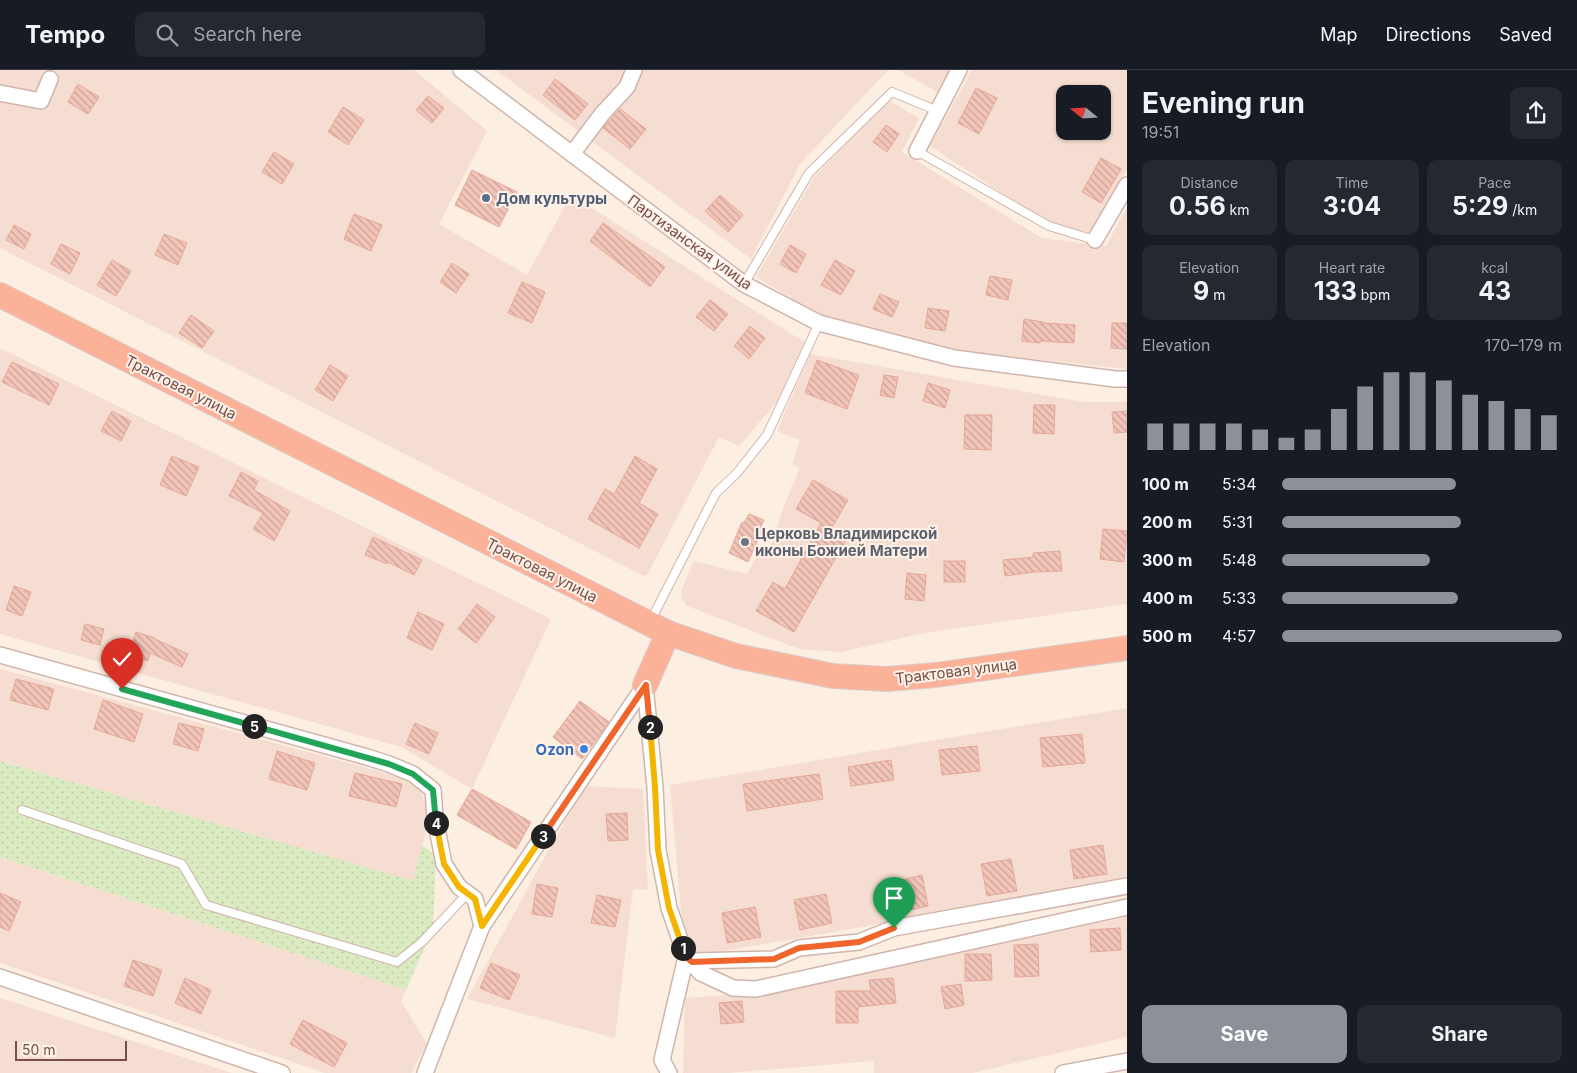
<!DOCTYPE html>
<html lang="en">
<head>
<meta charset="utf-8">
<style>
	body { margin:0; font-family:Inter,sans-serif; background:#242831; color:#f1f3f6; height:100vh; display:flex; flex-direction:column; font-size:19px; white-space:nowrap }
	* { box-sizing:border-box; margin:0 }
	p { font-size:16px; color:#9ea1a6 }
	.icon { flex:none; width:28px; height:28px; fill:none; stroke:currentColor; stroke-width:2; stroke-linecap:round; stroke-linejoin:round }
	.map { position:relative; flex:1; overflow:hidden }
	.sheet { display:flex; flex-direction:column; background:#171b24; width:450px }
	.sheet>* { flex:none }
	.needle { width:32px; rotate:288deg }
	.buttons { position:absolute; left:1056px; top:15px; display:grid; gap:10px }
	.buttons a { display:grid; place-items:center; width:55px; height:55px; border-radius:10px; background:#171b24; box-shadow:0 1px 4px #0004; font-size:25px }
	.scale { position:absolute; left:15px; bottom:12px; width:112px; box-sizing:border-box; padding-left:5px; border:2px solid #754f48; border-top:0; font-size:14px; line-height:18px; white-space:nowrap; color:#754f48; -webkit-text-stroke:4px #fff2e9; paint-order:stroke }
	.pin { position:absolute; display:grid; place-items:center; width:42px; height:42px; color:#fff; margin:-51px -21px; border-radius:50% 50% 50% 0; rotate:-45deg; box-shadow:0 0 5px #0007 }
	.pin .icon { rotate:45deg }
	.km { position:absolute; width:25px; height:25px; margin:-12px; border-radius:50%; background:#222; color:#fff; font-size:14px; line-height:25px; text-align:center }
	.round { display:grid; place-items:center; flex:none; width:52px; height:52px; border-radius:10px; background:#242831 }
	.headline { display:flex; align-items:center; justify-content:space-between; height:85px; padding:0 15px }
	h1 { font-size:28px; font-weight:700; line-height:38px }
	.figures { display:grid; grid-template-columns:repeat(3,1fr); gap:8px; height:85px; padding:5px 15px }
	.figures div { display:grid; align-content:center; border-radius:10px; background:#242831; text-align:center }
	.figures b { font-size:25px; font-weight:700 }
	.figures small { font-size:14px; font-weight:400 }
	.figures p { font-size:14px }
	.chart { height:140px; padding:10px 15px }
	.chart p { display:flex; justify-content:space-between }
	.chart svg { width:100%; height:90px; margin-top:5px; stroke:#8c9099; stroke-width:6 }
	.primary-button { display:flex; gap:10px; margin-top:auto; padding:10px 15px }
	.primary-button a { flex:1; height:58px; border-radius:10px; background:#8c9099; color:#fff; font-size:20px; font-weight:700; line-height:58px; text-align:center }
	.primary-button a+a { background:#242831; color:#f1f3f6 }
	ul { padding:0 15px; list-style:none; font-size:16px }
	li { display:grid; grid-template-columns:80px 60px 1fr; align-items:center; height:38px }
	li i { height:12px; border-radius:6px; background:#8c9099 }
	header { display:flex; align-items:center; gap:30px; box-sizing:border-box; height:70px; padding:0 25px; background:#171b24; border-bottom:1px solid #363941 }
	header strong { font-size:24px }
	nav { display:flex; gap:28px; margin-inline-start:auto; font-size:18px }
	.search { width:350px; height:45px; background:#242831; display:flex; align-items:center; gap:12px; box-sizing:border-box; padding:0 18px; border-radius:10px; color:#9ea1a6; font-size:19px }
	main { display:flex; flex:1; min-height:0 }
	.map>svg:first-child { display:block }
	.residential { fill:#f5ded1; fill-rule:evenodd }
	.garden { fill:url(#garden-dots) }
	.building { fill:url(#building-back-hatch); stroke:#e6a899 }
	.lines { fill:none; stroke-linecap:round; stroke-linejoin:round }
	.service-casing { stroke:#d0b5ac; stroke-width:10 }
	.minor-casing { stroke:#d0b5ac; stroke-width:18 }
	.trunk-casing { stroke:#d8cecc; stroke-width:26 }
	.service { stroke:#fff; stroke-width:8 }
	.minor { stroke:#fff; stroke-width:15 }
	.trunk { stroke:#fcb298; stroke-width:24 }
	.split-1-casing { stroke:#fff; stroke-width:10 }
	.split-2-casing { stroke:#fff; stroke-width:10 }
	.split-3-casing { stroke:#fff; stroke-width:10 }
	.split-4-casing { stroke:#fff; stroke-width:10 }
	.split-5-casing { stroke:#fff; stroke-width:10 }
	.split-6-casing { stroke:#fff; stroke-width:10 }
	.split-1 { stroke:#f0652b; stroke-width:6 }
	.split-2 { stroke:#f5b400; stroke-width:6 }
	.split-3 { stroke:#f0652b; stroke-width:6 }
	.split-4 { stroke:#f5b400; stroke-width:6 }
	.split-5 { stroke:#22a559; stroke-width:6 }
	.split-6 { stroke:#22a559; stroke-width:6 }
	.service-dot { fill:#5c6f8a; stroke:#fff2e9; stroke-width:2 }
	.worship-dot { fill:#6b7280; stroke:#fff2e9; stroke-width:2 }
	.shop-dot { fill:#3f7fe0; stroke:#fff2e9; stroke-width:2 }
	.labels { text-anchor:middle; dominant-baseline:central; stroke-width:4; stroke-linejoin:round; paint-order:stroke }
	.service-label { font-size:15px; font-weight:bold; fill:#4e5e75; stroke:#fff2e9; text-anchor:start }
	.street-label { font-size:15px; fill:#754f48; stroke:#fff2e9 }
	.worship-label { font-size:15px; font-weight:bold; fill:#5b616d; stroke:#fff2e9; text-anchor:start }
	.shop-label { font-size:15px; font-weight:bold; fill:#366cbe; stroke:#fff2e9; text-anchor:end }
</style>
</head>
<body>
<header>
<strong>Tempo</strong>
<div class="search"><svg class="icon" aria-label="search" viewBox="0 0 24 24"><circle cx="10" cy="10" r="6"/><path d="M15 15l6 6"/></svg>Search here</div>
<nav><a>Map</a><a>Directions</a><a>Saved</a></nav>
</header>
<main>
<div class="map">
<svg width="1127" height="1003" viewBox="0 0 1127 1003">
	<defs>
		<pattern id="garden-dots" width="8" height="8" patternUnits="userSpaceOnUse" patternTransform="scale(1.25)"><rect width="8" height="8" fill="#daebc1"/><path d="M2 2h.1M6 6h.1" fill="none" stroke="#bfcba7" stroke-width="1.8" stroke-linecap="round"/></pattern>
		<pattern id="building-back-hatch" width="6" height="6" patternUnits="userSpaceOnUse" patternTransform="scale(1.25)"><rect width="6" height="6" fill="#f3c5b9"/><path d="M-1 5l2 2M0 0l6 6M5-1l2 2" fill="none" stroke="#c9a298"/></pattern>
	</defs>
	<rect width="100%" height="100%" fill="#fdeee2"/>
	<!-- residential -->
	<g class="residential">
		<path d="M0,0H414L487,61L439,154L527,205L571,125L806,273L781,327L739,376L719,367L646,507L0,178Z"/>
		<path d="M496,0H888L800,94L751,189Z"/>
		<path d="M898,0H949L937,22Z"/>
		<path d="M972,0H1127V99L1092,162L1052,156L930,76ZM1065,24H1102V61H1065Z"/>
		<path d="M888,30L919,48L902,82L1042,168L1106,176L1127,137V299L957,281L816,243L756,207L815,106Z"/>
		<path d="M0,278L551,549L472,719L401,677L0,564Z"/>
		<path d="M810,284L1083,332H1127V534L924,563L841,582L799,579L687,536L681,528V521L694,491L747,504L759,483L767,487L784,436L800,398L792,394L800,370L777,361Z"/>
		<path d="M0,599L419,712L429,749L413,812L0,691Z"/>
		<path d="M1127,638V810L685,888L670,715Z"/>
		<path d="M584,716L643,719L648,820L633,819L615,968L467,929Z"/>
		<path d="M0,787L406,920L401,931L427,974L411,1003H325L0,893Z"/>
		<path d="M1127,847V967L972,1003H874V991L727,1003H683L685,928L756,923Z"/>
		<path d="M0,928L232,1003H0Z"/>
	</g>
	<!-- garden -->
	<path class="garden" d="M0,691L413,811L422,775L436,786L433,859L406,920L0,787Z"/>
	<!-- building -->
	<g class="building">
		<path d="M555,9L588,34L575,50L543,25Z"/>
		<path d="M78,14L99,27L88,44L68,32Z"/>
		<path d="M976,18L997,28L979,64L958,53Z"/>
		<path d="M428,26L444,38L432,53L416,40Z"/>
		<path d="M343,37L364,50L348,75L328,62Z"/>
		<path d="M620,39L646,59L630,79L603,58Z"/>
		<path d="M886,55L899,64L887,82L873,72Z"/>
		<path d="M274,82L294,94L282,114L262,102Z"/>
		<path d="M1101,88L1121,99L1101,133L1082,122Z"/>
		<path d="M472,100L517,122L499,157L455,135Z"/>
		<path d="M720,125L743,145L728,162L705,141Z"/>
		<path d="M354,144L382,155L371,181L344,169Z"/>
		<path d="M603,153L665,197L650,217L590,171Z"/>
		<path d="M14,155L31,164L24,179L6,170Z"/>
		<path d="M164,164L187,173L178,195L155,185Z"/>
		<path d="M61,174L80,183L70,204L51,194Z"/>
		<path d="M790,175L806,184L796,203L780,194Z"/>
		<path d="M112,190L131,201L116,226L97,215Z"/>
		<path d="M835,190L855,201L841,225L821,215Z"/>
		<path d="M452,193L469,204L456,223L440,212Z"/>
		<path d="M990,206L1012,210L1008,230L986,225Z"/>
		<path d="M522,212L545,222L532,253L508,243Z"/>
		<path d="M880,224L899,232L892,247L873,239Z"/>
		<path d="M710,230L728,244L714,261L696,247Z"/>
		<path d="M928,238L949,241L945,261L925,258Z"/>
		<path d="M191,245L214,261L202,278L179,263Z"/>
		<path d="M1024,249L1043,252V253L1075,255L1074,273L1040,271V273L1022,271Z"/>
		<path d="M1112,253H1127V279L1111,278Z"/>
		<path d="M750,256L765,268L749,289L734,276Z"/>
		<path d="M817,290L859,305L847,339L805,323Z"/>
		<path d="M12,292L59,314L49,335L2,312Z"/>
		<path d="M330,295L348,306L333,331L315,320Z"/>
		<path d="M884,305L898,307L894,328L880,325Z"/>
		<path d="M928,313L950,320L945,338L923,331Z"/>
		<path d="M1034,335H1055L1054,364L1033,363Z"/>
		<path d="M112,341L131,351L121,371L101,361Z"/>
		<path d="M1127,341V362L1114,363L1112,342Z"/>
		<path d="M965,345H992L991,380L964,379Z"/>
		<path d="M172,386L199,397L186,426L160,415Z"/>
		<path d="M635,386L657,399L639,433L658,444L639,478L588,449L605,419L614,424Z"/>
		<path d="M241,402L258,411L254,420L290,441L274,471L253,459L263,443L229,426Z"/>
		<path d="M813,410L848,430L831,459L847,468L794,562L756,541L773,512L785,519L821,453L796,439Z"/>
		<path d="M749,444L764,450L759,460L762,461L748,492L729,483L742,452L744,453Z"/>
		<path d="M1103,459L1127,461L1124,492L1100,489Z"/>
		<path d="M373,467L422,490L414,505L388,492L387,494L365,485Z"/>
		<path d="M1060,481L1062,501L1034,502L1005,506L1003,490L1033,487V483Z"/>
		<rect x="944" y="491" width="21" height="21"/>
		<path d="M907,503L926,505L924,531L905,529Z"/>
		<path d="M14,516L31,522L22,546L6,540Z"/>
		<path d="M477,534L495,547L476,573L458,559Z"/>
		<path d="M418,542L444,554L432,580L407,568Z"/>
		<path d="M85,554L104,559L100,575L81,570Z"/>
		<path d="M136,562L155,568V569L188,584L182,597L150,583L148,591L129,584Z"/>
		<path d="M16,609L54,619L48,640L10,630Z"/>
		<path d="M103,630L143,644L134,672L94,659Z"/>
		<path d="M580,631L609,652L582,689L553,667Z"/>
		<path d="M179,653L204,659L198,681L173,674Z"/>
		<path d="M415,653L438,663L429,684L406,674Z"/>
		<path d="M1082,664L1085,693L1043,697L1040,668Z"/>
		<path d="M977,676L980,701L942,705L939,680Z"/>
		<path d="M277,681L315,693L307,720L269,709Z"/>
		<path d="M891,690L894,710L851,716L848,697Z"/>
		<path d="M355,703L402,714L396,737L349,726Z"/>
		<path d="M819,704L823,729L747,741L743,714Z"/>
		<path d="M472,719L531,752L516,779L457,745Z"/>
		<path d="M627,743L628,770L608,771L606,744Z"/>
		<path d="M1103,775L1107,804L1074,809L1070,780Z"/>
		<path d="M1011,789L1017,821L987,826L981,794Z"/>
		<path d="M922,805L928,836L892,844L886,814Z"/>
		<path d="M537,814L558,818L552,847L532,844Z"/>
		<path d="M0,823L21,832L9,861L0,857Z"/>
		<path d="M826,824L832,853L800,860L794,830Z"/>
		<path d="M597,825L621,830L615,857L591,853Z"/>
		<path d="M755,837L761,867L727,873L722,843Z"/>
		<path d="M1120,858L1121,880L1091,882L1090,860Z"/>
		<path d="M1038,874L1039,906L1015,907L1014,875Z"/>
		<path d="M965,884H991L992,910L965,911Z"/>
		<path d="M133,890L162,900L153,926L124,916Z"/>
		<path d="M491,893L520,905L509,930L480,918Z"/>
		<path d="M185,908L211,920L201,944L175,933Z"/>
		<path d="M893,908L896,933L858,937V953H836V921H871L869,910Z"/>
		<path d="M961,914L964,935L945,939L941,917Z"/>
		<path d="M742,931L744,952L721,954L719,933Z"/>
		<path d="M303,950L347,973L334,997L290,974Z"/>
	</g>
	<g class="lines">
		<!-- service casing -->
		<g class="service-casing">
			<g id="service">
				<path d="M917,81L1049,156L1095,170"/>
				<path d="M744,214L809,103L892,22L938,41"/>
				<path d="M650,552L716,423L737,403L767,365L819,253"/>
				<path d="M22,740L182,794L206,835L397,892L422,872L467,824"/>
			</g>
		</g>
		<!-- minor casing -->
		<g class="minor-casing">
			<g id="minor">
				<path d="M461,0L744,214L819,253L954,288L1115,309H1127"/>
				<path d="M0,23L41,31L50,9"/>
				<path d="M917,81L959,0"/>
				<path d="M572,84L602,44L627,17L634,0"/>
				<path d="M1095,170L1127,115"/>
				<path d="M0,585L367,687L389,694L413,704L433,720L435,748L444,794L459,817L475,829L482,856"/>
				<path d="M645,615L655,717L658,780L669,838L686,887L701,903L733,918L756,919L1127,837"/>
				<path d="M692,891L774,889L799,878L859,872L894,858L1127,816"/>
				<path d="M0,907L282,1003"/>
				<path d="M425,1003L482,856L645,615"/>
				<path d="M669,1003L662,990L686,887"/>
				<path d="M1063,1003L1127,991"/>
			</g>
		</g>
		<!-- trunk casing -->
		<g class="trunk-casing">
			<g id="trunk">
				<path d="M0,225L650,554L668,563L736,586L833,606L887,609L936,605L1127,578"/>
				<path d="M645,615L668,563"/>
			</g>
		</g>
		<!-- service -->
		<use href="#service" class="service"/>
		<!-- minor -->
		<use href="#minor" class="minor"/>
		<!-- trunk -->
		<use href="#trunk" class="trunk"/>
	</g>
	<g class="lines">
		<!-- split-1 casing -->
		<g class="split-1-casing">
			<path id="split-1" d="M683,878L686,887L692,892L774,889L799,878L859,872L894,858"/>
		</g>
		<!-- split-2 casing -->
		<g class="split-2-casing">
			<path id="split-2" d="M650,657L655,717L658,780L669,838L683,878"/>
		</g>
		<!-- split-3 casing -->
		<g class="split-3-casing">
			<path id="split-3" d="M543,766L646,615L650,657"/>
		</g>
		<!-- split-4 casing -->
		<g class="split-4-casing">
			<path id="split-4" d="M436,753L444,794L459,817L475,829L482,856L543,766"/>
		</g>
		<!-- split-5 casing -->
		<g class="split-5-casing">
			<path id="split-5" d="M254,656L389,694L413,704L433,720L436,753"/>
		</g>
		<!-- split-6 casing -->
		<g class="split-6-casing">
			<path id="split-6" d="M122,619L254,656"/>
		</g>
		<!-- split-1 -->
		<use href="#split-1" class="split-1"/>
		<!-- split-2 -->
		<use href="#split-2" class="split-2"/>
		<!-- split-3 -->
		<use href="#split-3" class="split-3"/>
		<!-- split-4 -->
		<use href="#split-4" class="split-4"/>
		<!-- split-5 -->
		<use href="#split-5" class="split-5"/>
		<!-- split-6 -->
		<use href="#split-6" class="split-6"/>
	</g>
	<!-- markers -->
	<circle class="service-dot" cx="486" cy="128" r="5"/>
	<circle class="worship-dot" cx="745" cy="472" r="5"/>
	<circle class="shop-dot" cx="584" cy="679" r="5"/>
	<g class="labels">
		<!-- service labels -->
		<g class="service-label">
			<text x="496" y="128">Дом культуры</text>
		</g>
		<!-- street labels -->
		<g class="street-label">
			<text transform="translate(690 172) rotate(36)">Партизанская улица</text>
			<text transform="translate(181 317) rotate(27)">Трактовая улица</text>
			<text transform="translate(542 500) rotate(27)">Трактовая улица</text>
			<text transform="translate(956 601) rotate(-7)">Трактовая улица</text>
		</g>
		<!-- worship labels -->
		<g class="worship-label">
			<text x="755" y="463">Церковь Владимирской<tspan x="755" dy="17">иконы Божией Матери</tspan></text>
		</g>
		<!-- shop labels -->
		<g class="shop-label">
			<text x="574" y="679">Ozon</text>
		</g>
	</g>
</svg>
<div class="buttons">
<a><svg class="needle" viewBox="-14 -14 28 28"><path d="M0-13l5 13h-10z" fill="#e53935"/><path d="M0 13l5-13h-10z" fill="#9ea1a6"/></svg></a>
</div>
<div class="scale">50 m</div>
<div class="pin" style="left:894px;top:858px;background:#1e9e55"><svg class="icon" aria-label="arrive" viewBox="0 0 24 24"><path d="M6 21V4h12l-3 4 3 4H6"/></svg></div>
<div class="pin" style="left:122px;top:619px;background:#d93025"><svg class="icon" aria-label="check" viewBox="0 0 24 24"><path d="M5 12l5 5 9-10"/></svg></div>
<b class="km" style="left:683px;top:878px">1</b>
<b class="km" style="left:650px;top:657px">2</b>
<b class="km" style="left:543px;top:766px">3</b>
<b class="km" style="left:436px;top:753px">4</b>
<b class="km" style="left:254px;top:656px">5</b>
</div>
<section class="sheet">
<div class="headline"><div><h1>Evening run</h1><p>19:51</p></div><a class="round"><svg class="icon" aria-label="share" viewBox="0 0 24 24"><path d="M12 15V3M7 8l5-5 5 5M5 13v7h14v-7"/></svg></a></div>
<div class="figures">
<div><p>Distance</p><b>0.56<small> km</small></b></div>
<div><p>Time</p><b>3:04</b></div>
<div><p>Pace</p><b>5:29<small> /km</small></b></div>
</div>
<div class="figures">
<div><p>Elevation</p><b>9<small> m</small></b></div>
<div><p>Heart rate</p><b>133<small> bpm</small></b></div>
<div><p>kcal</p><b>43</b></div>
</div>
<div class="chart"><p><span>Elevation</span>170–179 m</p>
<svg viewBox="0 0 160 44" preserveAspectRatio="none"><path d="M5 44V31M15 44V31M25 44V31M35 44V31M45 44V34M55 44V38M65 44V34M75 44V24M85 44V13M95 44V6M105 44V6M115 44V10M125 44V17M135 44V20M145 44V24M155 44V27"/></svg>
</div>
<ul>
<li><b>100 m</b>5:34<i style="width:62%"></i></li>
<li><b>200 m</b>5:31<i style="width:64%"></i></li>
<li><b>300 m</b>5:48<i style="width:53%"></i></li>
<li><b>400 m</b>5:33<i style="width:63%"></i></li>
<li><b>500 m</b>4:57<i style="width:100%"></i></li>
</ul>
<div class="primary-button"><a>Save</a><a>Share</a></div>
</section>
</main>
</body>
</html>
